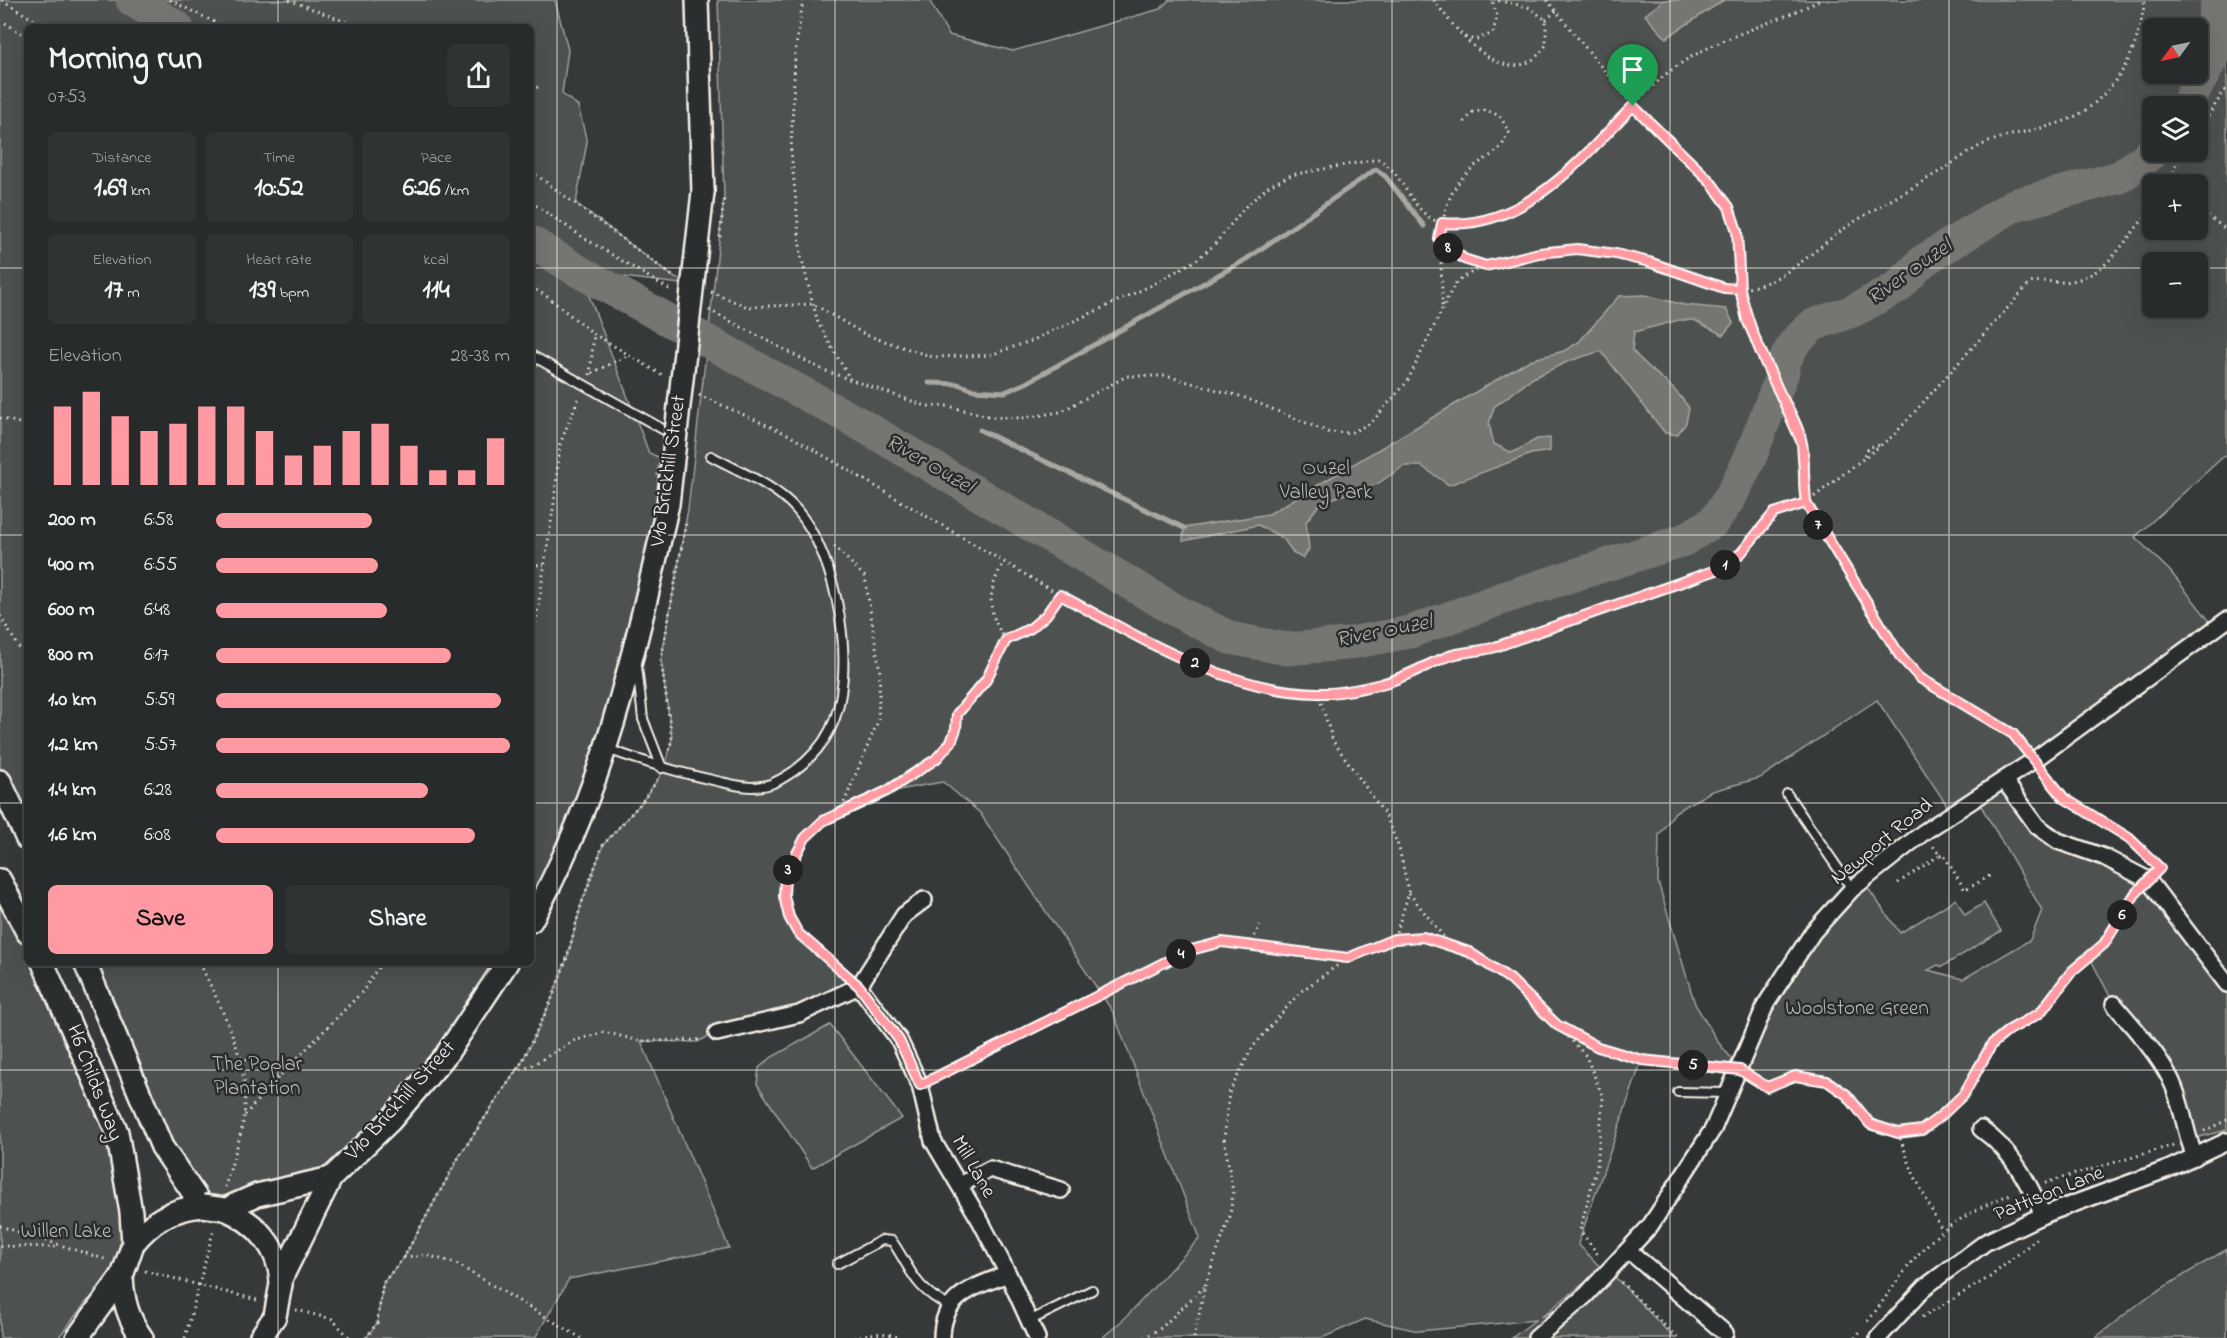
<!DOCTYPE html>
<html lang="en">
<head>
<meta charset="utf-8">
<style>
	body { margin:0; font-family:"Indie Flower",sans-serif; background:#303333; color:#f1f3f6; height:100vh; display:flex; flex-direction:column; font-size:22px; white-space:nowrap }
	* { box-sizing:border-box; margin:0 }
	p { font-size:20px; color:#a5a7a9 }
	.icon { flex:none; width:33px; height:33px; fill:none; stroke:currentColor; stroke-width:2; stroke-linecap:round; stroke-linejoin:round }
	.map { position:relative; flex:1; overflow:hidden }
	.drawer { position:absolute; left:24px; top:24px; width:510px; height:942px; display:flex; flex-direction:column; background:#282b2b; border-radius:9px; box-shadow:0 6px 24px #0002,0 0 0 2px #444747 }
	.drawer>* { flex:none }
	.needle { width:39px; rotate:237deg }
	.controls { position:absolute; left:2142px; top:18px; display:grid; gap:12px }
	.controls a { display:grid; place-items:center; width:66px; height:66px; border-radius:9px; background:#282b2b; box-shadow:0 6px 24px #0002,0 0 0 2px #444747; font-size:30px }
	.pin { position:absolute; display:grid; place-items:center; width:51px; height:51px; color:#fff; margin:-62px -26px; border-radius:50% 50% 50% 0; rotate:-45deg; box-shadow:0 0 6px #0007 }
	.pin .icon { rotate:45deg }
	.km { position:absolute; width:30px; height:30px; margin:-15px; border-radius:50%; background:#222; color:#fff; font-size:16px; line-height:30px; text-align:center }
	.round { display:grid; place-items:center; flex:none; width:63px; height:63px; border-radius:9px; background:#303333 }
	.headline { display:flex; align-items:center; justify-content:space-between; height:102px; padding:0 24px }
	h1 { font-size:33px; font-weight:700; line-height:45px }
	.figures { display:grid; grid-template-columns:repeat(3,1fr); gap:9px; height:102px; padding:6px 24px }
	.figures div { display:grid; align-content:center; border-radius:9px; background:#303333; text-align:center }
	.figures b { font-size:26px; font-weight:700 }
	.figures small { font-size:16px; font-weight:400 }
	.figures p { font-size:16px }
	.chart { height:168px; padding:12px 24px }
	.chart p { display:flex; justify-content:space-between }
	.chart svg { width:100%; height:108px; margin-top:6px; stroke:#ff9aa2; stroke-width:6 }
	.action { display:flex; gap:12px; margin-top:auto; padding:12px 24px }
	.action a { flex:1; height:69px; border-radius:9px; background:#ff9aa2; color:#111; font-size:24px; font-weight:700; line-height:69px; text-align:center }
	.action a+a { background:#303333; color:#f1f3f6 }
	ul { padding:0 24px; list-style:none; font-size:20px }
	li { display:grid; grid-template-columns:96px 72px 1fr; align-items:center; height:45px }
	li i { height:15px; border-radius:8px; background:#ff9aa2 }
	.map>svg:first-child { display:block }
	.green { fill:#4e514f; stroke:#a1a19c; stroke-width:1.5; fill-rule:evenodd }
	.water { fill:#757572; stroke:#a8a7a1; stroke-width:1.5 }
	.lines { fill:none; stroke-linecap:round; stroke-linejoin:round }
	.stream { stroke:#a8a7a1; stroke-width:5 }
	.river { stroke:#757572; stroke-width:33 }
	.lane-casing { stroke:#f4f1e8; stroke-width:12 }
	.street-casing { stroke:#f4f1e8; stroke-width:20 }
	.secondary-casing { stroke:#f4f1e8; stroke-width:26 }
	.path { stroke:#f4f1e8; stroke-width:3; stroke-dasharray:1.5 4.5; stroke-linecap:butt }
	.lane { stroke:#2a2d2e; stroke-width:8 }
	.street { stroke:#2a2d2e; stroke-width:15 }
	.secondary { stroke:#2a2d2e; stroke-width:21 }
	.secondary-bridge-casing { stroke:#f4f1e8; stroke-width:26; stroke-linecap:butt }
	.path-bridge { stroke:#f4f1e8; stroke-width:3; stroke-dasharray:1.5 4.5; stroke-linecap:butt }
	.secondary-bridge { stroke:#2a2d2e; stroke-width:21 }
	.route-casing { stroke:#fff; stroke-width:12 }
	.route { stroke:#ff9aa2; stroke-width:8 }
	.grid { fill:none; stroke:#f4f1e8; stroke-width:1.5; stroke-opacity:0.55 }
	.labels { text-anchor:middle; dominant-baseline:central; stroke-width:5; stroke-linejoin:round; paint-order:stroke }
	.park-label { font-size:21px; fill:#bab9b2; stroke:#2a2d2e }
	.street-label { font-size:21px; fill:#f4f1e8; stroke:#2a2d2e }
	.water-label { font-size:22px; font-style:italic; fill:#b4b3ad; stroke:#2a2d2e }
</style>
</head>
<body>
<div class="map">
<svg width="2227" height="1338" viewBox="0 0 2227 1338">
	<rect width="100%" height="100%" fill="#363939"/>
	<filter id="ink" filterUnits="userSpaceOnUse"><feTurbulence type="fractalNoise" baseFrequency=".0167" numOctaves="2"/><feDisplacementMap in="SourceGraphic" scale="12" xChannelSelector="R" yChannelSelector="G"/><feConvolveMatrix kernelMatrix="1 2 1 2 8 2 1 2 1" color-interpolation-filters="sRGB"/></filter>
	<g filter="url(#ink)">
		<!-- green -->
		<g class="green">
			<path d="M0,0H555L568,50L562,94L578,106L587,142L576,203L675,278L698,286L580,272L649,453L660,458L657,475L668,504L636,649L531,921V27H27V839L0,781Z"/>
			<path d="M718,0H929L949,35L1013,51L1160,9L1169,0H2227V456L2223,457L2135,537L2170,571L2216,629L2004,781L2037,826L2148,880L2227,984V1130L2187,1140L2182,1106L2114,1004L2089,956C2070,973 2058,993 2041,1011C2028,1025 2005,1028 1992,1044C1966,1076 1966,1106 1923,1128C1909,1136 1884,1133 1870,1125C1861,1119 1855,1104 1847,1096C1823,1071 1796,1076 1767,1087L1740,1070L1642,1060L1578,1244L1602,1269L1541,1317L1615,1277L1674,1338H1512L1535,1320L1418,1331L1365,1319L1322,1338H1102L1125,1318L1200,1238L1113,1012L980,813L943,782C882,792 818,803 790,865C781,887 784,912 797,931C808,948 842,972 859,986L799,1014L717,1033L697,1042L641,1041L729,1248L569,1279L535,1338H366L377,1323L383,1283L404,1257L460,1155L522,1062L532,1041L551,1001L567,958L581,905L603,845L641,803L665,769L672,739L661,660L688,509L724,197ZM2152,28H2198V74H2152ZM2152,106H2198V152H2152ZM2152,184H2198V230H2152ZM2152,262H2198V308H2152ZM1877,700L1952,813L1977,799L2042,910L2030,940L1963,979L1928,970L1938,965L1942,967L2001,931L1984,903L1965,915L1956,899L1900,933L1862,880L1766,1004L1740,1069L1718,1042L1695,1004L1658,882L1659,835L1675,812L1712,791L1760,778Z"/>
			<path d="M0,880L27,932V963H43L117,1132L131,1212L122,1276L87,1301L58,1338H0Z"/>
			<path d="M85,963H507L446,1055L331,1178L202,1206Z"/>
			<path d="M830,1025L902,1118L812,1168L757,1084L759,1068L772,1057Z"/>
			<path d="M2227,1249V1338H2095L2146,1298Z"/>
		</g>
		<!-- water -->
		<g class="water">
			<path d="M1664,0H1724L1666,38L1645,15Z"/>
			<path d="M1645,295L1684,305L1726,309L1733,323L1723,335L1694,320H1679L1634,332L1632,350C1650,372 1674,384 1689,408L1686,423L1677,435L1665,433L1601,351L1569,361L1533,378L1494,407L1489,424L1494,444L1512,453L1537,439L1550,438V451L1531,454L1449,485L1421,466H1404L1377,484L1321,502L1306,522L1309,549L1303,558L1294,554L1283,538L1258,525L1183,541L1184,528L1269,514L1530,360L1564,351L1579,342L1619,296Z"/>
		</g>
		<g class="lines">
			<!-- stream -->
			<g class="stream">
				<path d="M929,383L958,384L974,390L1005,392L1026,383L1245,260L1376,169L1386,177L1424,226"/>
				<path d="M980,430L1184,528"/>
			</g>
			<!-- river -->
			<g class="river">
				<path d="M132,0L177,27"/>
				<path d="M2186,106L2216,51L2213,23L2218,0"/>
				<path d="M531,242L580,272L860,424L1175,610L1230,638L1287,649L1345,644L1410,632L1506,597L1684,540L1713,522L1730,498L1750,458L1783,372V364L1794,343L1813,325L1853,311L1898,287L1923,261L2014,205L2120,177L2153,152"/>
			</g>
			<!-- lane casing -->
			<g class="lane-casing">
				<g id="lane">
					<path d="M531,355L666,431"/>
					<path d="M637,666L643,719L662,768"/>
					<path d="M607,749C644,762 679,773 717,781C731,784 747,789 762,786C773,785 785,777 794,771C809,760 822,746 830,730C859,673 838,556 796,509C775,485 738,471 711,456"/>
					<path d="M1787,794L1852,889"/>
					<path d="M1678,1092L1729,1093"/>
					<path d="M837,1264L882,1240L892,1241C913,1272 913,1287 949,1306"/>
					<path d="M1029,1321L1092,1290"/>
				</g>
			</g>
			<!-- street casing -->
			<g class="street-casing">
				<g id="street">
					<path d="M2004,780L2037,826L2058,841L2104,857L2148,880L2227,984"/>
					<path d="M859,986L904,915L924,900"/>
					<path d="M2114,1004C2133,1027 2156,1051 2170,1078C2183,1103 2184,1131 2195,1157"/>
					<path d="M717,1033L799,1014L859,986L899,1040L920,1085L933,1141L981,1222L1008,1274L1037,1338"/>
					<path d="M1981,1129C2013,1152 2027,1180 2043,1215"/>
					<path d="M960,1185L990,1169L1061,1190"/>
					<path d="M1629,1251L1725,1333"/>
					<path d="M942,1338C942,1295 974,1287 1008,1274"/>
					<path d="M1536,1338L1586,1295L1650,1226L1713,1129L1766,1004L1813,932L1852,889L1924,832L2034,760L2227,620"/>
					<path d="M1878,1338L1925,1287L1986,1242L2043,1215L2168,1169L2227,1141"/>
				</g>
			</g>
			<!-- secondary casing -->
			<g class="secondary-casing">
				<g id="secondary">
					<path d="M697,0L703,192"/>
					<path d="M0,781L27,839"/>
					<path d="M0,880L27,932"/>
					<path d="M531,921C605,789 635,650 668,504"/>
					<path d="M43,963L117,1132L131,1212L133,1244"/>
					<path d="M85,963L162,1147L202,1206C172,1209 152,1220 133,1244"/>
					<path d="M225,1209L257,1195L331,1178"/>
					<path d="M225,1209C257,1223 280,1248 281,1284"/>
					<path d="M122,1276C123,1301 128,1318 142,1338"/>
					<path d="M281,1279L331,1178L390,1121L446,1055L507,963"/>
					<path d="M77,1338L122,1276"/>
					<path d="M260,1338L275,1316"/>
				</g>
			</g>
			<!-- path -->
			<g class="path">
				<path d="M2,0L45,27"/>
				<path d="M170,0L224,27"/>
				<path d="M289,0L359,27"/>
				<path d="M803,0L795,54L791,150L801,256L818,323L850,379"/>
				<path d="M1434,0C1457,33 1511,99 1546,45V20L1528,7L1495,0"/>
				<path d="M1547,0L1633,106L1710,181L1729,207L1737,232L1740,289L1747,320L1802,443L1806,503L1877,622L1901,656L1920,678L2013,733L2023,747"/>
				<path d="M0,20L27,36"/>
				<path d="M1546,20L1556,11"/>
				<path d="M1465,37L1475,40L1493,33L1497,16L1492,0"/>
				<path d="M531,90L540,86"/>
				<path d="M2198,131L2227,87"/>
				<path d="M531,171L674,277"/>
				<path d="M2173,184L2174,169L2184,152"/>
				<path d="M531,202L584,238L672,291"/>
				<path d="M2198,209L2227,230"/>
				<path d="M1441,240L1464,259L1486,265"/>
				<path d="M531,287L545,295L594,334L664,376"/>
				<path d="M711,292L748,307L813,304L866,335L933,357L990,355L1031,341L1150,286L1196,260L1214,245L1246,206L1269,186L1291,175L1378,159C1406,173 1410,217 1445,224C1463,227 1481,221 1498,215C1529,202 1561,182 1585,158C1617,125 1644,87 1683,62C1725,35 1776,23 1820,0"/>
				<path d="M1442,306C1443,262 1431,208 1467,173C1484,155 1499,158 1509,132L1500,116L1486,110L1473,112L1462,125"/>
				<path d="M709,310L823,370L926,406H948L993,417L1024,418L1060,412L1127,376H1166L1243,397L1328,432L1350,433L1371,423L1407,382L1454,285C1480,260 1541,249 1578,249C1601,250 1626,255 1649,262C1674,270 1714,292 1740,289C1786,284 1813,249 1848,226C1875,208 1903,194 1930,177C1946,168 1961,157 1976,148C2012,128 2058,133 2091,106C2127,76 2138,45 2145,0"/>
				<path d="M592,373L629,355"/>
				<path d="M590,375L594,334"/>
				<path d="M699,395L787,434L1060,595L1172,653L1224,674L1273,687L1318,693L1346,690L1402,677L1454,654H1468L1492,648L1719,569L1741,553L1774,513L1806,503L1894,435L2030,283C2044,279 2057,284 2071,281C2110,275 2126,235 2152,210"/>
				<path d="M0,418L27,425"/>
				<path d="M1864,455L1869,447L1880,445"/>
				<path d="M834,546L865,577L880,672L878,721L841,810"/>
				<path d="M531,565H544"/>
				<path d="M0,616L27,661"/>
				<path d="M1006,640C1032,627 1044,619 1060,595"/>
				<path d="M531,653L554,503L560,444L579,397"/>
				<path d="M669,750L672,739L661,660L686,523"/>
				<path d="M2043,774L2064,798L2129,838L2159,866"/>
				<path d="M1940,855L1943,854L1965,890L1991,875"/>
				<path d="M1898,883L1940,855L1933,846"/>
				<path d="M1409,893L1451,946L1469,952L1510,979L1557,1025L1581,1039L1642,1060L1721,1068"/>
				<path d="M1394,939L1423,937L1449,945"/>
				<path d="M1249,947L1260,925"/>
				<path d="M200,963C222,1012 251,1059 244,1116C241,1139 231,1164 225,1187"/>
				<path d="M846,975L798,933L789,917L784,896L785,877L794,856L805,838L823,821L887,791L936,760L951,742L956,729L957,714L986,680L1006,640C986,612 987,591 1004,562"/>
				<path d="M1560,1028L1586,1056L1603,1097L1597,1166L1580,1230L1599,1256"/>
				<path d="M240,1057L271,1069L290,1066"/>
				<path d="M515,1071L529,1067L574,1041L604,1032L640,1041L702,1040"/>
				<path d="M935,1077L1187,951L1222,942L1346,958"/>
				<path d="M1752,1077L1767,1087L1795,1076L1827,1081L1847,1095L1870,1124L1898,1133L1922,1130L1942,1115L1964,1094L1992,1044L2009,1030L2040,1013L2072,971L2104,944L2137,892"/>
				<path d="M245,1115L270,1086L363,991L381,963"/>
				<path d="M2204,1131L2227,1120"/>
				<path d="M1898,1133L1914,1175L1942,1231"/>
				<path d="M2045,1183L2174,1145"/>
				<path d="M0,1226L107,1260"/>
				<path d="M0,1246L58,1247"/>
				<path d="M404,1257L426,1255L455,1263L581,1338"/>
				<path d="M145,1271L257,1300"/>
				<path d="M1621,1282L1677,1338"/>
				<path d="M296,1310L332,1319L350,1338"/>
				<path d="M1922,1317L1990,1277L2040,1236"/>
				<path d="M1868,1321C1891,1292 1913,1253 1943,1231C1964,1215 1989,1203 2013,1193"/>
				<path d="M185,1338L214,1228"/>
				<path d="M366,1338L377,1323L383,1283L404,1257L460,1155L522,1062L532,1041L551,1001L567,958L581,905L603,845L641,803L659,778"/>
				<path d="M854,1338C869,1333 885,1331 900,1338"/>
				<path d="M1144,1338L1161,1328L1204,1287"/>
				<path d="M1194,1338L1205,1286L1230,1216L1233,1192L1224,1139L1229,1093L1252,1048L1300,992L1348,958L1394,939L1409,893L1399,848L1386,816L1333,741L1318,693"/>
				<path d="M1855,1338L1862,1329"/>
			</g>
			<!-- lane -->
			<use href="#lane" class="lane"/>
			<!-- street -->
			<use href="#street" class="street"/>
			<!-- secondary -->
			<use href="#secondary" class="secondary"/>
			<!-- secondary-bridge casing -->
			<g class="secondary-bridge-casing">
				<g id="secondary-bridge">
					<path d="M668,504L703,192"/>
					<path d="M202,1206L225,1209"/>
					<path d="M122,1276L133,1244"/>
					<path d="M275,1316L281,1284"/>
				</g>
			</g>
			<!-- path-bridge -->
			<path class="path-bridge" d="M720,237L724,197"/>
			<!-- secondary-bridge -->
			<use href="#secondary-bridge" class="secondary-bridge"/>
		</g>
	</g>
	<g class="lines" filter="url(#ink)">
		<!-- route casing -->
		<g class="route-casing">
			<path id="route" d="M1633,106L1710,181L1729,207L1737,231L1740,289L1747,320L1802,443L1806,503L1774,513L1741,553L1719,569L1492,648C1479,651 1464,652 1452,655C1428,663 1406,678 1381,684C1361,689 1338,694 1317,693C1227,692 1137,636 1060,595L1046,615L1031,628L1006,640L986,680L957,714L956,729L951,742L936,759L887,791L823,821L805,838L785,876L784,896L789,917L798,933L859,986L899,1040L920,1085L1187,951L1222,942L1348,958L1394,939L1423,937L1469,952L1510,979L1557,1025L1598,1047L1642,1060L1740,1070L1767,1087L1795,1076L1827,1081L1847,1095L1870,1124L1898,1133L1922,1130L1942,1115L1964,1094L1992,1044L2009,1030L2040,1013L2072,971L2104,944L2135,894L2160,868L2129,838L2064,798L2013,734L1920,678L1900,656L1806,503C1802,483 1806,462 1802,443C1798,424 1786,405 1777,388C1761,355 1748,325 1740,289L1724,288L1649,262L1616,254L1577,249L1539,253L1486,266L1464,259L1439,239L1442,223C1524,231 1582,158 1633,106"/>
		</g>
		<!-- route -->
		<use href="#route" class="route"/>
	</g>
	<!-- grid -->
	<path class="grid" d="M278,0V27M557,0V1338M835,0V1338M1114,0V1338M1392,0V1338M1670,0V1338M1949,0V1338M0,268H27M531,268H2152M2198,268H2227M0,535H27M531,535H2227M0,803H27M531,803H2227M278,963V1338M0,1070H2227"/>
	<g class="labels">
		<!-- park labels -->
		<g class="park-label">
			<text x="1326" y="469">Ouzel<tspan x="1326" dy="24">Valley Park</tspan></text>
			<text x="1857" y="1009">Woolstone Green</text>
			<text x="257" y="1065">The Poplar<tspan x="257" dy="24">Plantation</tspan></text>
			<text x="66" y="1232">Willen Lake</text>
		</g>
		<!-- street labels -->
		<g class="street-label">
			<text transform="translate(669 471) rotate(-82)">V10 Brickhill Street</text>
			<text transform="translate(1882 842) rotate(-39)">Newport Road</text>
			<text transform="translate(94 1083) rotate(69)">H6 Childs Way</text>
			<text transform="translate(401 1101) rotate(-48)">V10 Brickhill Street</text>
			<text transform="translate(973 1167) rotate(60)">Mill Lane</text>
			<text transform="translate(2049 1194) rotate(-22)">Pattison Lane</text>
		</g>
		<!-- water labels -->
		<g class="water-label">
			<text transform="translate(1910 273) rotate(-35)">River Ouzel</text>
			<text transform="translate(929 465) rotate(30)">River Ouzel</text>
			<text transform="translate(1384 632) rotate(-11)">River Ouzel</text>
		</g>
	</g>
</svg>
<div class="controls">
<a><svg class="needle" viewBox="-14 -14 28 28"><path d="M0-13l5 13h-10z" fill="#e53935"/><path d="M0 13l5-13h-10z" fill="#a5a7a9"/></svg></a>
<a><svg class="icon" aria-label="layers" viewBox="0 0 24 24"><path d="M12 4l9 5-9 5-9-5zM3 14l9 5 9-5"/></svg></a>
<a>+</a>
<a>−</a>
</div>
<div class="pin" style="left:1633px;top:106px;background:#1e9e55"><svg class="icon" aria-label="arrive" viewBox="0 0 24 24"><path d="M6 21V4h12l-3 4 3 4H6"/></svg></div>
<b class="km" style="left:1725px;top:565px">1</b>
<b class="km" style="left:1195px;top:663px">2</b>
<b class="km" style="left:788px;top:870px">3</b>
<b class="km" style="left:1181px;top:954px">4</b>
<b class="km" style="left:1693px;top:1065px">5</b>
<b class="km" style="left:2122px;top:915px">6</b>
<b class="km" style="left:1818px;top:525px">7</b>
<b class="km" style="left:1448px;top:248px">8</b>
<section class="drawer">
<div class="headline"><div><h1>Morning run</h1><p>07:53</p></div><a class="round"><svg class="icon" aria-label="share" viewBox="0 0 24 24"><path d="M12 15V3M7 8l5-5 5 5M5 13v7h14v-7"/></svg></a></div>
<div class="figures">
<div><p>Distance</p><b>1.69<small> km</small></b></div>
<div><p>Time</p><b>10:52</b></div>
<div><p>Pace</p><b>6:26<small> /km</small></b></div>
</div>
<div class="figures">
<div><p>Elevation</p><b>17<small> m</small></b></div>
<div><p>Heart rate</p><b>139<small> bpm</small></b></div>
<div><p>kcal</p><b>114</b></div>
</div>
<div class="chart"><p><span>Elevation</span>28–38 m</p>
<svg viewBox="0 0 160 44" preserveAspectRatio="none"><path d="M5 44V12M15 44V6M25 44V16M35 44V22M45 44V19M55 44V12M65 44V12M75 44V22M85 44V32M95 44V28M105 44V22M115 44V19M125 44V28M135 44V38M145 44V38M155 44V25"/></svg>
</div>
<ul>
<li><b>200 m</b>6:58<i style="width:53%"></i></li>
<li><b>400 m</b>6:55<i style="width:55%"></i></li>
<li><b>600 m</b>6:48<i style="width:58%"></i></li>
<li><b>800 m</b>6:17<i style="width:80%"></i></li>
<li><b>1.0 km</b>5:59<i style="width:97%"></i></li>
<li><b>1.2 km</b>5:57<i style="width:100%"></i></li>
<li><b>1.4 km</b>6:28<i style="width:72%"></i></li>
<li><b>1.6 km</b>6:08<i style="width:88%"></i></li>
</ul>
<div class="action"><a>Save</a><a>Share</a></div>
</section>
</div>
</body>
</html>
